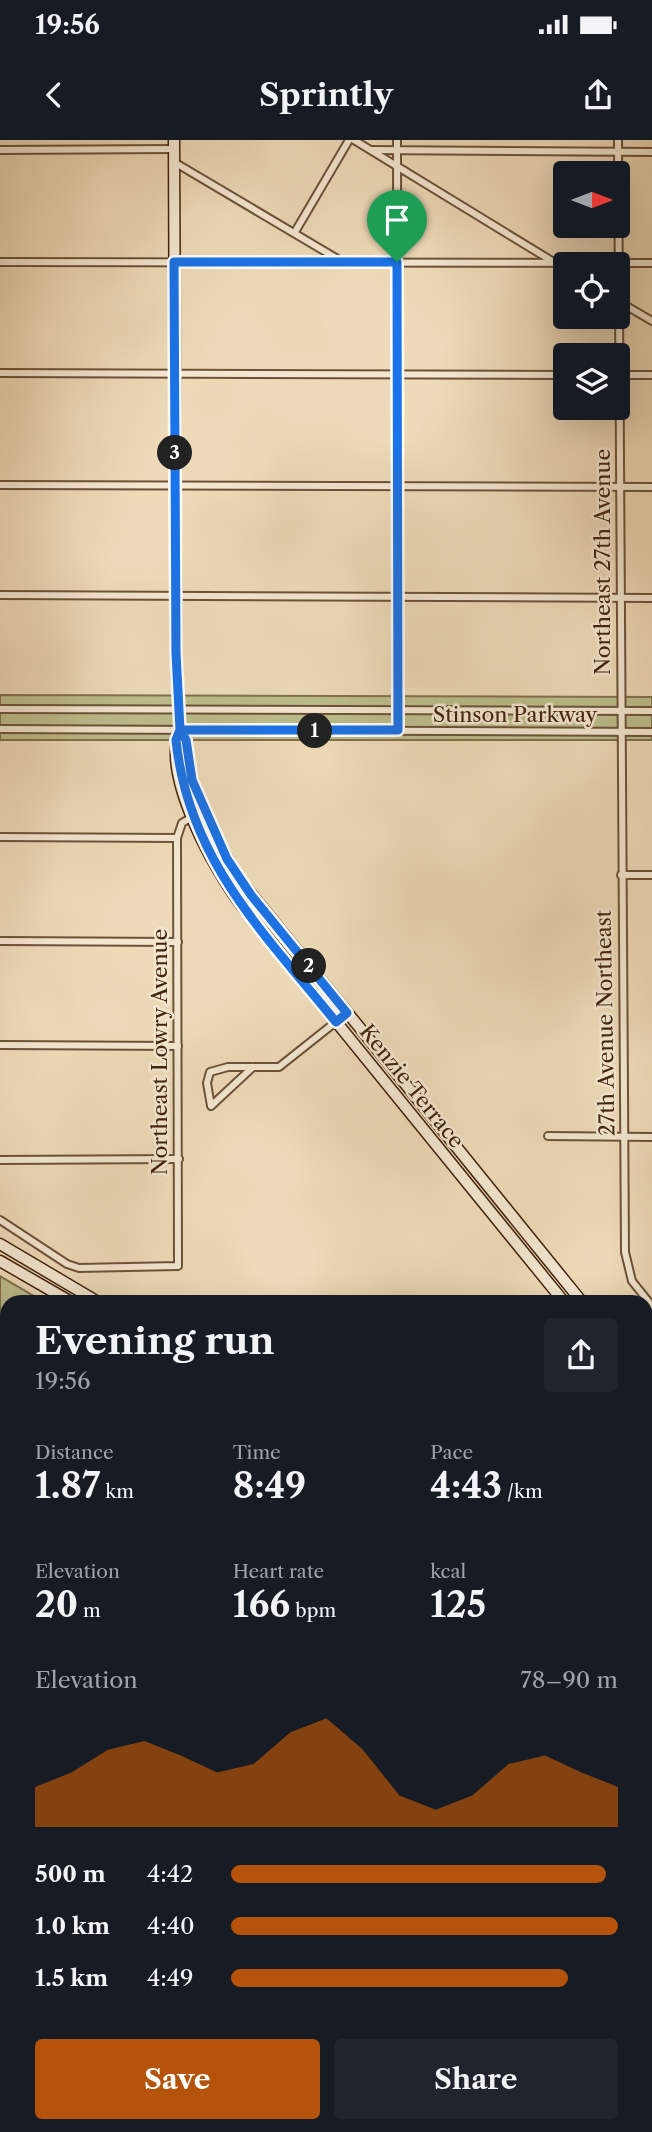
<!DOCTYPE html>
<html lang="en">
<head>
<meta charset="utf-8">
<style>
	body { margin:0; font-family:"Libre Caslon Text",serif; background:#20242c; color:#f1f3f6; height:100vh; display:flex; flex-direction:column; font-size:26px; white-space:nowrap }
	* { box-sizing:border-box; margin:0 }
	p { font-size:23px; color:#9ea1a6 }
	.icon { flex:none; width:38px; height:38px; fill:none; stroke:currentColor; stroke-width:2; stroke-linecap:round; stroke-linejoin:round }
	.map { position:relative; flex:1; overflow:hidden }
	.sheet { position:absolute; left:0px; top:1155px; width:653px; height:838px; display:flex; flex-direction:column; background:#171b24; border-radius:21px 21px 0 0; box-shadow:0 7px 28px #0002 }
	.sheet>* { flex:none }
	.needle { width:46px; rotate:90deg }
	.fabs { position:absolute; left:553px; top:21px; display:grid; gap:14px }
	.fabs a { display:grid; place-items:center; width:77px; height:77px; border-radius:7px; background:#171b24; box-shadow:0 7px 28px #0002; font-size:35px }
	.pin { position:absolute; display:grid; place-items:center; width:60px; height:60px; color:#fff; margin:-72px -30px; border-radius:50% 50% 50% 0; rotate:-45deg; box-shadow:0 0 7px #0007 }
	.pin .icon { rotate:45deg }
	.km { position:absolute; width:35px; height:35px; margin:-18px; border-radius:50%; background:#222; color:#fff; font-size:19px; line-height:35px; text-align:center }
	.round { display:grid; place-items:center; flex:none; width:74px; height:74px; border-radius:7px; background:#20242c }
	.head { display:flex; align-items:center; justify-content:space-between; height:119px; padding:0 35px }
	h1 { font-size:38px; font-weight:800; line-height:52px }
	.metrics { display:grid; grid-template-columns:repeat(3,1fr); gap:10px; height:119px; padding:7px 35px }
	.metrics div { display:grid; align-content:center }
	.metrics b { font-size:35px; font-weight:800 }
	.metrics small { font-size:19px; font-weight:400 }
	.metrics p { font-size:19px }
	.chart { height:196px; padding:14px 35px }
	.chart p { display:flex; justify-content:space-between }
	.chart svg { width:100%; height:126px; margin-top:7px; fill:#b45309; opacity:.7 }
	.action { display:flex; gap:14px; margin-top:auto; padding:14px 35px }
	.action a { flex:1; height:80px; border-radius:7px; background:#b45309; color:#fff; font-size:28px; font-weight:800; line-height:80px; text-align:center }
	.action a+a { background:#20242c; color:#f1f3f6 }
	ul { padding:0 35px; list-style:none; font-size:23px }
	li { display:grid; grid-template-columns:112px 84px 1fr; align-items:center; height:52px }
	li i { height:18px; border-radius:9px; background:#b45309 }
	.status { display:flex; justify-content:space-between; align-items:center; height:49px; padding:0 35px; background:#171b24; direction:ltr }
	.status svg { height:19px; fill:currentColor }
	header { display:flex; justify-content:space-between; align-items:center; height:91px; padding:0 35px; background:#171b24; font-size:32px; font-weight:800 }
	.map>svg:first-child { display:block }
	.green { fill:#bcbe8c; stroke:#7f714c; stroke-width:2 }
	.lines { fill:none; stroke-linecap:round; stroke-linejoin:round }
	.minor-casing { stroke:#6d5238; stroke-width:10 }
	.tertiary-casing { stroke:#6d5238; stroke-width:11 }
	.secondary-casing { stroke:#42240d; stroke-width:13 }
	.minor { stroke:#f4e7d1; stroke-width:6 }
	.tertiary { stroke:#f4e7d1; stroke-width:8 }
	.secondary { stroke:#f4e7d1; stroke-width:10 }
	.route-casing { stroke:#fff; stroke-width:14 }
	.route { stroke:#1a73e8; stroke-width:9 }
	.labels { text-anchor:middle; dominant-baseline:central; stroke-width:5; stroke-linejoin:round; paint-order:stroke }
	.street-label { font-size:21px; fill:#42240d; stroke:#f4e7d1 }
</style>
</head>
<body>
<div class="status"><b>19:56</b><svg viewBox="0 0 49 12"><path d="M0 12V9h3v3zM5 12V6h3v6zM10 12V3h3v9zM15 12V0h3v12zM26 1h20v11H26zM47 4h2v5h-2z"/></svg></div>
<header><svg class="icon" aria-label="back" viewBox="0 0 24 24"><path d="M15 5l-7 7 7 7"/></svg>Sprintly<svg class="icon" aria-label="share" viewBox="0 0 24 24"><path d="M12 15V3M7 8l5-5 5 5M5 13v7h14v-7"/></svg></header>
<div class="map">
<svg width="652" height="1992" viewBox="0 0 652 1992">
	<rect width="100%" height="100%" fill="#eedab8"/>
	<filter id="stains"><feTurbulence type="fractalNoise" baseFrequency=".00286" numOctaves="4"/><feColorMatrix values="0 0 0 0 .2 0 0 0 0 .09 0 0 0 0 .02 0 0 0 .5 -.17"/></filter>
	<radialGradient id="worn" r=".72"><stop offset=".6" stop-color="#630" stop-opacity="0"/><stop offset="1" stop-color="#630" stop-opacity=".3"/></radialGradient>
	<!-- green -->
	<g class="green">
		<path d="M0,555L652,557V600H0Z"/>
		<path d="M0,1136L44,1162H7V1691L0,1693Z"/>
		<path d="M646,1466L652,1471V1992H0V1723L7,1721V1986H646Z"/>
	</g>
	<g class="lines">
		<!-- minor casing -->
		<g class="minor-casing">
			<g id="minor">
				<path d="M354,0L565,129"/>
				<path d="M397,0L398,590"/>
				<path d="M618,0L625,1112L632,1141L652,1166"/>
				<path d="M0,10L174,9"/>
				<path d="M371,10L652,12"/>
				<path d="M174,22L341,121"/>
				<path d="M295,92L349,0"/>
				<path d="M0,122L652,123"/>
				<path d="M618,161L652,181"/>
				<path d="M0,233L565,235"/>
				<path d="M618,235H652"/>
				<path d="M0,345L652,347"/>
				<path d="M0,455L652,458"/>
				<path d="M0,569L652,571"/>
				<path d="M0,589L652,592"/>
				<path d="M0,697L177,698L182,683L192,677L206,676"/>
				<path d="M621,735H652"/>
				<path d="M0,801L178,802"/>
				<path d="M0,905L178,906"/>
				<path d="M253,927L211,966L207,943L210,932L228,927H279L347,873"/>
				<path d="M548,996L652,997"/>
				<path d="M0,1020L179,1019"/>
				<path d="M0,1080L67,1124L79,1128L178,1126L177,698"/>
			</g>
		</g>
		<!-- tertiary casing -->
		<g class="tertiary-casing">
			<path id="tertiary" d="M0,1710L7,1708"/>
		</g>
		<!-- secondary casing -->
		<g class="secondary-casing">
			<g id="secondary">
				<path d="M174,0L176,513L180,591C161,635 215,731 242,766L564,1162"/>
				<path d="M180,591C190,606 187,625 193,642C204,677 221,709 240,740L582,1162"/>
				<path d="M0,1104L98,1162"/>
				<path d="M0,1121L71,1162"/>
				<path d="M646,1240L652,1248"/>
				<path d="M646,1263L652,1270"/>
				<path d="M646,1370L652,1367"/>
				<path d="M646,1384L652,1379"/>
				<path d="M646,1400L652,1394"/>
				<path d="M646,1417L652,1421"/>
				<path d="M646,1435L652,1438"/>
			</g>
		</g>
		<!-- minor -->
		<use href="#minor" class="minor"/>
		<!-- tertiary -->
		<use href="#tertiary" class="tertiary"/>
		<!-- secondary -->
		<use href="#secondary" class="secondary"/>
	</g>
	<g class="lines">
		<!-- route casing -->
		<g class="route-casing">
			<path id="route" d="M397,122L398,590H180L176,600C188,719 264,793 336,882L347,873L251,755L227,719L192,640L186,600L180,590L176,513L174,122H397"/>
		</g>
		<!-- route -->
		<use href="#route" class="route"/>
	</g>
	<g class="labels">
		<!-- street labels -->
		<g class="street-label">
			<text transform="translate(602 422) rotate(-90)">Northeast 27th Avenue</text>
			<text x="515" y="574">Stinson Parkway</text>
			<text transform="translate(605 883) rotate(-91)">27th Avenue Northeast</text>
			<text transform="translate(159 912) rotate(-90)">Northeast Lowry Avenue</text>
			<text transform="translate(412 946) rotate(51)">Kenzie Terrace</text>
		</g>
	</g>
	<rect width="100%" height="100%" filter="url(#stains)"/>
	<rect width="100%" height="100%" fill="url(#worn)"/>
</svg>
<div class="fabs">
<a><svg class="needle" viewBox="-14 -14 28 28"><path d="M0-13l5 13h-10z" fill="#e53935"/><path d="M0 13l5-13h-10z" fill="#9ea1a6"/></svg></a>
<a><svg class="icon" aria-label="locate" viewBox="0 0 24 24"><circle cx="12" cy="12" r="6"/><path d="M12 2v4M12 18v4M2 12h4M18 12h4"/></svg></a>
<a><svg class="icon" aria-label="layers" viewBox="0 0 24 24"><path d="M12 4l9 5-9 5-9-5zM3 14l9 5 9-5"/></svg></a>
</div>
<div class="pin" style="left:397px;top:122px;background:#1e9e55"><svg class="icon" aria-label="arrive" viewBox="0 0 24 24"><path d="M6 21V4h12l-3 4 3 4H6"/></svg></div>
<b class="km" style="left:315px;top:591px">1</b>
<b class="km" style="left:309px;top:826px">2</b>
<b class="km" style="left:175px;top:313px">3</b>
<section class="sheet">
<div class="head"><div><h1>Evening run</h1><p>19:56</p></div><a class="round"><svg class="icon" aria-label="share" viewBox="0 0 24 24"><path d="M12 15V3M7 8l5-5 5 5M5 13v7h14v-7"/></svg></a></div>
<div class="metrics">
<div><p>Distance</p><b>1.87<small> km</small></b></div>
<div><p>Time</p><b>8:49</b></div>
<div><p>Pace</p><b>4:43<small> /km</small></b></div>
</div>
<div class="metrics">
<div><p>Elevation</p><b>20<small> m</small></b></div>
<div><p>Heart rate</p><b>166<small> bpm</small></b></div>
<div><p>kcal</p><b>125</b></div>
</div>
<div class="chart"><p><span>Elevation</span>78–90 m</p>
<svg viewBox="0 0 160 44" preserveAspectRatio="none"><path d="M0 44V30L10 25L20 17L30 14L40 19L50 25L60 22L70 11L80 6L90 17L100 33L110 38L120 33L130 22L140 19L150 25L160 30V44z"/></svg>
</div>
<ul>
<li><b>500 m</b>4:42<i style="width:97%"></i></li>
<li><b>1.0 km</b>4:40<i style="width:100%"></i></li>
<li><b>1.5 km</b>4:49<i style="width:87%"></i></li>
</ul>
<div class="action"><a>Save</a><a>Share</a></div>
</section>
</div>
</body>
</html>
